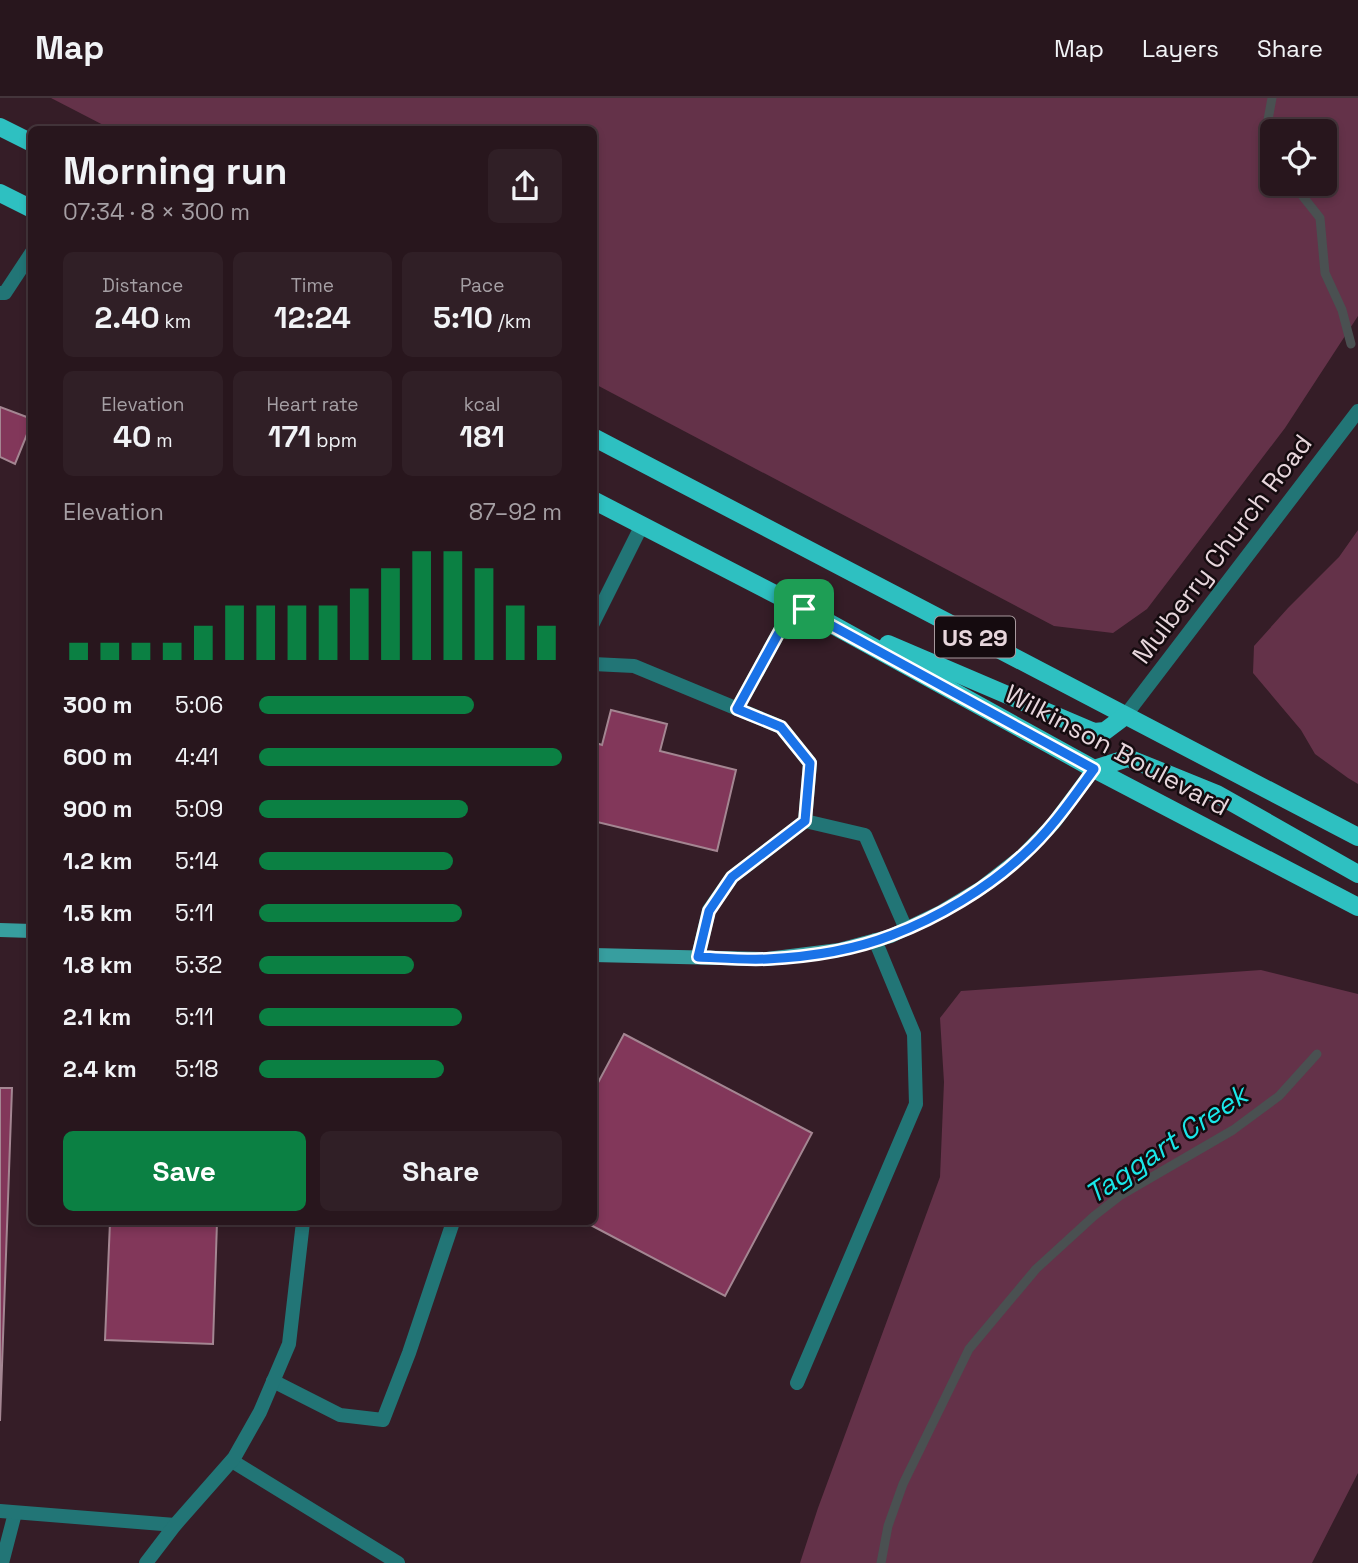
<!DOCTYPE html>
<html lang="en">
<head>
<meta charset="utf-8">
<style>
	body { margin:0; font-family:"Space Grotesk",sans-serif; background:#301f26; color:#f1f3f6; height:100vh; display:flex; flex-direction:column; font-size:26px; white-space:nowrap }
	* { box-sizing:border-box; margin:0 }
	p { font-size:23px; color:#a59fa4 }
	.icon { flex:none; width:38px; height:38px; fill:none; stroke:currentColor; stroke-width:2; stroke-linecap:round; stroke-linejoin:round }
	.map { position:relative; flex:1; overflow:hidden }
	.drawer { position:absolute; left:28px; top:28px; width:569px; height:1099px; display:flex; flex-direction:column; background:#28161d; border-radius:10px; box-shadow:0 4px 10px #0003,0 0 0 2px #44353b }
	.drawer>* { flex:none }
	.buttons { position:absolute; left:1260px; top:21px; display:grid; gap:14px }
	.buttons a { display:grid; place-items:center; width:77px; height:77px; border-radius:10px; background:#28161d; box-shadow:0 4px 10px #0003,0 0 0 2px #44353b; font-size:35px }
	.pin { position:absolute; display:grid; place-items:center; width:60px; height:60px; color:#fff; margin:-30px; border-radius:14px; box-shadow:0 4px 10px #0006 }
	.round { display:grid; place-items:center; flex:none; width:74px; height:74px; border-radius:10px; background:#301f26 }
	.summary { display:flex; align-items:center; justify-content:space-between; height:119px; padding:0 35px }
	h1 { font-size:38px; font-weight:700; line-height:52px }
	.stats { display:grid; grid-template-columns:repeat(3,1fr); gap:10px; height:119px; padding:7px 35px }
	.stats div { display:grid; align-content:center; border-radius:10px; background:#301f26; text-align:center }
	.stats b { font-size:30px; font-weight:700 }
	.stats small { font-size:19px; font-weight:400 }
	.stats p { font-size:19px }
	.chart { height:196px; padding:14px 35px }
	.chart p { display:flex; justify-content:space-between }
	.chart svg { width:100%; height:126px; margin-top:7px; stroke:#0b8043; stroke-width:6 }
	.primary-button { display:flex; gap:14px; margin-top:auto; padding:14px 35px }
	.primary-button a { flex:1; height:80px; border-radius:10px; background:#0b8043; color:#fff; font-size:28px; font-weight:700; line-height:80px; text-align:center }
	.primary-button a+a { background:#301f26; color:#f1f3f6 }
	ul { padding:0 35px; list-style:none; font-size:23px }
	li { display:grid; grid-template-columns:112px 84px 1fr; align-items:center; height:52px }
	li i { height:18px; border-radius:9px; background:#0b8043 }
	header { display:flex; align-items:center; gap:42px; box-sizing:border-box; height:98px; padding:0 35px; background:#28161d; border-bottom:2px solid #44353b }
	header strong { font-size:33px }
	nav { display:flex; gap:38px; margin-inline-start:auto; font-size:24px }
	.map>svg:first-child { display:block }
	.green { fill:#643249; fill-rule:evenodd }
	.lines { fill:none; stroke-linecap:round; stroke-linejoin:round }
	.stream { stroke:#4a5051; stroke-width:9 }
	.building { fill:#82375a; stroke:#a48692; stroke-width:2 }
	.service { stroke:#227576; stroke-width:14 }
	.minor { stroke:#227576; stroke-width:14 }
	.tertiary { stroke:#227576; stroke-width:14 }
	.secondary { stroke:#379e9f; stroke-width:14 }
	.primary { stroke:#2ec0c1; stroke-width:18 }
	.route-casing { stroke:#fff; stroke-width:14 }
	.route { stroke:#1a73e8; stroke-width:9 }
	.labels { text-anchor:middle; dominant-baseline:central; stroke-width:5; stroke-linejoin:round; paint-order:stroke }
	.shield { fill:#150b0f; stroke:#a8999e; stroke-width:2 }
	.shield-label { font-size:24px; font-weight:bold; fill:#e7d6dc }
	.street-label { font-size:26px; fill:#e7d6dc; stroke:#150b0f }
	.water-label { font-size:28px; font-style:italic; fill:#1ae7e9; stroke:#150b0f }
</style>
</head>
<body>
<header>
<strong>Map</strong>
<nav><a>Map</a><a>Layers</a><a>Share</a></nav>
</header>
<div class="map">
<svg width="1358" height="1465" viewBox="0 0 1358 1465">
	<rect width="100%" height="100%" fill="#351d27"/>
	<!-- green -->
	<g class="green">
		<path d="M51,0H1358V218L1285,330L1147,511L1113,535L1054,528L593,285V32L111,31ZM1272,33H1325V86H1272Z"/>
		<path d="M1358,432V686L1348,680L1315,656L1301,632L1253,575L1254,548L1288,510L1339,459Z"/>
		<path d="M1261,872L1358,896V1375L1312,1465H800L818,1410L940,1079L944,984L940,920L961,893Z"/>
	</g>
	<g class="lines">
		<!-- stream -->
		<g class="stream">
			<path d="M1272,54L1265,38L1272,0"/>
			<path d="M1293,86L1320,120L1325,175L1342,212L1351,246"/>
			<path d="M881,1465L888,1428L903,1386L969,1251L1036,1171L1094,1118L1121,1097L1233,1032L1279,998L1317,956"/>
		</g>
	</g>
	<!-- building -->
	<g class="building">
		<path d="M0,309L32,321V324L15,366L0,359Z"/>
		<path d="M611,612L667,626L660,653L736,672L717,753L593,723V644L602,647Z"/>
		<path d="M624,936L812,1035L725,1198L585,1124H593V994Z"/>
		<path d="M0,990H12L0,1323Z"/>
		<path d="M110,1124H217L213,1246L105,1242Z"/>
	</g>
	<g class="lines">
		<!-- service -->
		<g class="service">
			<path d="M0,195H5L32,154"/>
			<path d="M593,525L642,427"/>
			<path d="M593,566L634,568L781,629L810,665L805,723L732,779L709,812L698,859"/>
			<path d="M737,611L794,507"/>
			<path d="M805,723L865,737L906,831"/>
			<path d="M273,1283L340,1317L383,1322L409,1255L453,1124"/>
			<path d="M797,1285L916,1006L914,936L875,842"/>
			<path d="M232,1363L398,1465"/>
			<path d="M2,1465L15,1415"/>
		</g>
		<!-- minor -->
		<g class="minor">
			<path d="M0,1413L175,1427"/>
			<path d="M146,1465L175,1427L234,1360L260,1314L289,1246L303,1124"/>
		</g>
		<!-- tertiary -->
		<path class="tertiary" d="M1125,618L1358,313"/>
		<!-- secondary -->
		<g class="secondary">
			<path d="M0,832L32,833"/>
			<path d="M593,857L767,861L839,852L891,838L941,814L981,790L1022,758L1053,726L1094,671"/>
		</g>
		<!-- primary -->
		<g class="primary">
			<path d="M0,29L32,45"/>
			<path d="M0,95L32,111"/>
			<path d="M593,339L1358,739"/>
			<path d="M593,402L804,511L1094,671L1358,809"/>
			<path d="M888,546L1094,634L1105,633L1125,618"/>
			<path d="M1094,671L1128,660L1217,696L1358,776"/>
		</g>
	</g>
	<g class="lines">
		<!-- route casing -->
		<g class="route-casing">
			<path id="route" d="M794,507L1094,671C1072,701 1051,732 1023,757C988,790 937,820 892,837C854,852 807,859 767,861C744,862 721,860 698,859L709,813L732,779L805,723L810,665L781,629L737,611Z"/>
		</g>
		<!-- route -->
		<use href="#route" class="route"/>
	</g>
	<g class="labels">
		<!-- shield labels -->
		<rect class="shield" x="935" y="518.5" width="80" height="41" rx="5"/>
		<g class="shield-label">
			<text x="975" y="539">US 29</text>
		</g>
		<!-- street labels -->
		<g class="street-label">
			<text transform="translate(1222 451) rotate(-53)">Mulberry Church Road</text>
			<text transform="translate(1117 652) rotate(28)">Wilkinson Boulevard</text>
		</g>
		<!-- water labels -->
		<g class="water-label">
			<text transform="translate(1166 1046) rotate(-34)">Taggart Creek</text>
		</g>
	</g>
</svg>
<div class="buttons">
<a><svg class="icon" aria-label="locate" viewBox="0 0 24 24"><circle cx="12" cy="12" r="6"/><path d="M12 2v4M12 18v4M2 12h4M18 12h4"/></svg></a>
</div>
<div class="pin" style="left:804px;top:511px;background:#1e9e55"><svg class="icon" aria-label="arrive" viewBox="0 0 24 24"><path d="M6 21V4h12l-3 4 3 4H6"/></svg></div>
<section class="drawer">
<div class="summary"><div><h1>Morning run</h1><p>07:34 · 8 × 300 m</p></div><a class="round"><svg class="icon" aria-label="share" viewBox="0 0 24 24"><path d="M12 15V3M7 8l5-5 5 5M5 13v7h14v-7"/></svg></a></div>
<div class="stats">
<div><p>Distance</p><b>2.40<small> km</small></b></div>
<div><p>Time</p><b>12:24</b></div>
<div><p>Pace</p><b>5:10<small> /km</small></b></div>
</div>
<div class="stats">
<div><p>Elevation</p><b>40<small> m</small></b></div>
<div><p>Heart rate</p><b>171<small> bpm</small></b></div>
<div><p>kcal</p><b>181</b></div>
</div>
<div class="chart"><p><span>Elevation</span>87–92 m</p>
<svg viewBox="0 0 160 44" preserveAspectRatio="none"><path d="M5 44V38M15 44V38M25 44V38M35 44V38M45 44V32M55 44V25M65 44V25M75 44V25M85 44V25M95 44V19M105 44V12M115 44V6M125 44V6M135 44V12M145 44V25M155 44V32"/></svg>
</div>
<ul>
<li><b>300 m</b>5:06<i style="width:71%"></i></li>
<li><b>600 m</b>4:41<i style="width:100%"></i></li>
<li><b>900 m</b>5:09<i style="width:69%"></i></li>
<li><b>1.2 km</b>5:14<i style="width:64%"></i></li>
<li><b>1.5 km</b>5:11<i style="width:67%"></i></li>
<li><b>1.8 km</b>5:32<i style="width:51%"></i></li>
<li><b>2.1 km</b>5:11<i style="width:67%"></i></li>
<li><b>2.4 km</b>5:18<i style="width:61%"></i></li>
</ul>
<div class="primary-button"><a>Save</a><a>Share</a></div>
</section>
</div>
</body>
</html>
